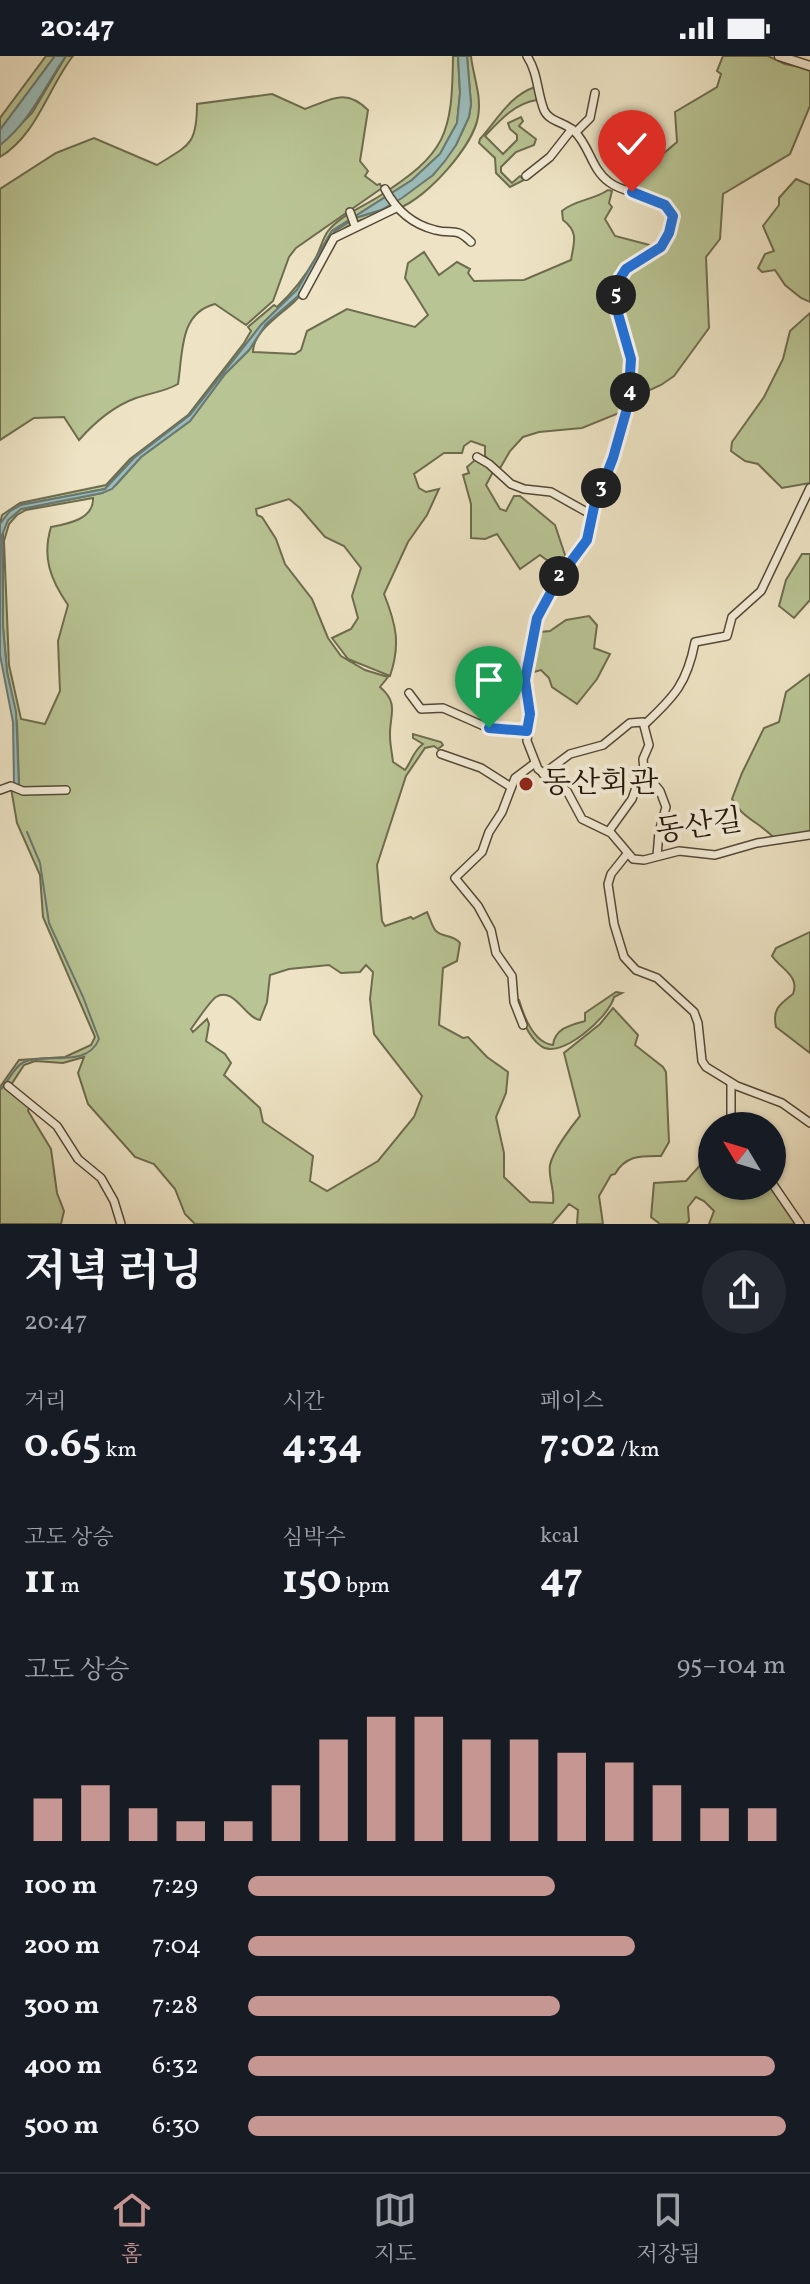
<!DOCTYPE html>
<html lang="ko">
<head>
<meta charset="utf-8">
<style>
	body { margin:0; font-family:Vollkorn,"Noto Serif KR",serif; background:#242831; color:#f1f3f6; height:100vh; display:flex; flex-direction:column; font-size:30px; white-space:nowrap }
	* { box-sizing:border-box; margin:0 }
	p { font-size:26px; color:#9ea1a6 }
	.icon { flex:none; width:44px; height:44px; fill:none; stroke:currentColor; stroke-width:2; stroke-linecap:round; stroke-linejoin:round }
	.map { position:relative; height:1168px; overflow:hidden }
	.panel { display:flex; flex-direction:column; background:#171b24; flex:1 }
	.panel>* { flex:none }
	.needle { width:52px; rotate:308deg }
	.tools { position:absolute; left:698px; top:1056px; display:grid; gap:16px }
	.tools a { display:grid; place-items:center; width:88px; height:88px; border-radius:50%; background:#171b24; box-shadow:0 2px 6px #0004; font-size:40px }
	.pin { position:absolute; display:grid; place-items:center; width:68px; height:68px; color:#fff; margin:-82px -34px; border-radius:50% 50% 50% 0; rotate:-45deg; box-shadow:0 0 8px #0007 }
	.pin .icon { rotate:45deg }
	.km { position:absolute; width:40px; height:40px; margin:-20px; border-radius:50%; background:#222; color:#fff; font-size:22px; line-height:40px; text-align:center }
	.round { display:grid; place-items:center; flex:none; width:84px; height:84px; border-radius:42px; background:#242831 }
	.head { display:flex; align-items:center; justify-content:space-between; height:136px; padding:0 24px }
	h1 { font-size:44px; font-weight:700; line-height:60px }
	.metrics { display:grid; grid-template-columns:repeat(3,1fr); gap:12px; height:136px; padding:8px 24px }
	.metrics div { display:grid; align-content:center }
	.metrics b { font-size:40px; font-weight:700 }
	.metrics small { font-size:22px; font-weight:400 }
	.metrics p { font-size:22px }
	.chart { height:224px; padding:16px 24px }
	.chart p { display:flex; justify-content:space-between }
	.chart svg { width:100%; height:144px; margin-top:8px; stroke:#c59692; stroke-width:6 }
	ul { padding:0 24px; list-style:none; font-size:26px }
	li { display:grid; grid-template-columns:128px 96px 1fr; align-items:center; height:60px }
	li i { height:20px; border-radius:10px; background:#c59692 }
	.status { display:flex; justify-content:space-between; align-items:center; height:56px; padding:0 40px; background:#171b24; direction:ltr }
	.status svg { height:22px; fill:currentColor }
	.tab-bar { display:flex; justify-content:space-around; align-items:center; height:112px; border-top:2px solid #363941; background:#171b24; font-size:22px; color:#9ea1a6 }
	.tab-bar a { display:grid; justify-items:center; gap:4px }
	.tab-bar .on { color:#c59692 }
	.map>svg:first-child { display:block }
	.green { fill:#b9c494; stroke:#6d6c4e; stroke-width:2; fill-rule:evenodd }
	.water { fill:#9bbdbb; stroke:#6a7973; stroke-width:2 }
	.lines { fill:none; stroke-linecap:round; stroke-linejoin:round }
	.stream { stroke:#6a7973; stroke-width:2 }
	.minor-casing { stroke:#544836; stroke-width:10 }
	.tertiary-casing { stroke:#544836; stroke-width:11 }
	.minor { stroke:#f4edd9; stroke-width:7 }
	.tertiary { stroke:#f4edd9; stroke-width:8 }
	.route-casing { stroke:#fff; stroke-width:16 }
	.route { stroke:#1a73e8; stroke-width:10 }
	.poi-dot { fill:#8f2418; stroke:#f4edd9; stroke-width:3 }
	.labels { text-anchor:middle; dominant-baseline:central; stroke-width:8; stroke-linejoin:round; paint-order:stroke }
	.poi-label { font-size:30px; fill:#211407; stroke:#f4edd9; text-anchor:start }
	.street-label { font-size:30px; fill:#211407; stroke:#f4edd9 }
</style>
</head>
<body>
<div class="status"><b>20:47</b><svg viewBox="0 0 49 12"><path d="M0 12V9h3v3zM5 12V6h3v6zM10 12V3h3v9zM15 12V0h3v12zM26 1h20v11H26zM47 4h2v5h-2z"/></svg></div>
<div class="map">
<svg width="810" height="1168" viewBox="0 0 810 1168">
	<rect width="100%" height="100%" fill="#eee4c5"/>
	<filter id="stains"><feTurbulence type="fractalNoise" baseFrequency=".0025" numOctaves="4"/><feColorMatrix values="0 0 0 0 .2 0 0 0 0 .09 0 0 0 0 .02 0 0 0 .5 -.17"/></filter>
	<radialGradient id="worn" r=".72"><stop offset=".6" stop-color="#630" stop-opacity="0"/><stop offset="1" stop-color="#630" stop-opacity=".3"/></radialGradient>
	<!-- green -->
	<g class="green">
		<path d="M46,0H55L0,74V62Z"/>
		<path d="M66,0H73C48,32 37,79 0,101V89L32,57Z"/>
		<path d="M453,0H458L460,37L457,67L440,98L412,124L332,175L297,234L261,269L190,359L134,402L105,433L21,449L0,468L2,459L20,447L106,429L130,403L188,359L244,287L251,275L248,271L274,249L277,251C292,237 305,221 315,203C320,195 322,183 328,175C340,160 362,151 378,141C447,97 452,79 453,0Z"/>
		<path d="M467,0H471C473,20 482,40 478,61C473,90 427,142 399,152C379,159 354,163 337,178C319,193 313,228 295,245C281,259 253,275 253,296L295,298L301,294L307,275L347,253L415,271L428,259L405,222L408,207L424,196L439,219L457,206L470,213L468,217L474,225L524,224L571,204C574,186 579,176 563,164L562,155C574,144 594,144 608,134L612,135L609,147L612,151L605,163L615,180L657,191L662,195C692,153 672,148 634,133L657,103L677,86L675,56L717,31L721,18L717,15L723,0H768L785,8L810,13V50L790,98L723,138L720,183L706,201L709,272L674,320L661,329L632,342L624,355L582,372L539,376L523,381L510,395L499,414L485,400V390L471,385L464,390L462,397H444L414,418L419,432L426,436L439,433L427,459L408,486L384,538C396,568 401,588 390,620L348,603L332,582L351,573L358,562L352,540L361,512L344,490L325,481L300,452L289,443L256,453L257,459L262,461L276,483L285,508L312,543L328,582L341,600L365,614L388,621L380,631C400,648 389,660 390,680C390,688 392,697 393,706L405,714C412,705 413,695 423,688L413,682V678L441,686L443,689L438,693L434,690L425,692L406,720L377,809L382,865L385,870L411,861L413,863L427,856C430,862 432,871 436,875C443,882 453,878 460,887L457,905L443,912L439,969L463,982L468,981L487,1001L508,1016L506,1037L496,1061L504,1097V1121L530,1146L553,1147C555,1135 548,1121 550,1109C553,1095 571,1071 580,1060L564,997L600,968L613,952L638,979L635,989L663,1011L666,1016L669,1086L661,1100C640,1100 626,1099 615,1118L611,1119L599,1140L603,1168H577L578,1154L569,1148L552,1168H195L185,1158L175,1133L154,1108L135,1101L88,1048L78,1017L84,1001L63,1007L35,1005L24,1009L11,1029L30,1049L28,1055L51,1093L57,1137L64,1155L61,1168H0V1031L19,1004L65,1001L91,989L95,981L43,861L40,819L17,767L11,732L19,731L17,667L7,616L3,571V473L8,464L21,453L102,437L116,429L141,401L190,365L225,318L249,294L266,268L298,240L335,175L355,162L381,154L433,119L456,89L469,61L471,48ZM93,442C94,463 68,468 51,471C42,501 50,523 68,549L58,585L60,635L45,668L21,663L9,609L4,485L9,468L17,459L26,454ZM329,909L341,917L360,916L366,909L373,916L370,943L374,978L422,1040L414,1061L378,1105L327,1135L310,1125L313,1100L263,1066L260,1052L224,1019L231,1007L225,998L206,985L209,968L207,963L193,976L191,973C197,965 209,946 216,941C234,930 245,962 260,964L267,946L270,919L289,913Z"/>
		<path d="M535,31L537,44C515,47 499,65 485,80L503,98L517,84V79L510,73L508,67L521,61L523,65L519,70L536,83L534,89L516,96L501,111V116L512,127L520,120L524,124L510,131L496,117L495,102L479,87L480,83C498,63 509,40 535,31Z"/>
		<path d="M272,38L305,53C332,43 346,32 368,54L360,105L368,115L365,120L377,129L380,128L382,132L296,192L289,201L273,245L246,269L215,248C179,257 183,297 178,328C164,336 150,337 136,342C114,350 94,367 79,384L64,361L34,362L0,384V133L56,97L94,82L157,109C189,89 197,89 197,48Z"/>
		<path d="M796,123L810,129V246L801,242L785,229L775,214L762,216L758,212L765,198L774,195L763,170L779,149V142Z"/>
		<path d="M810,257V427L782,432L758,408L745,405L731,395L732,386L764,341L783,303L790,275Z"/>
		<path d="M475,404L484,406L494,414L486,429L500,453L506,455L514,440H520L555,469L567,505L560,514L540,499L520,513L497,478L485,483L471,482V448L463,419L469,417L467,411Z"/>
		<path d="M802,498H810V544L794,562L779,550L786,524Z"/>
		<path d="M589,560L597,569L594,592L610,598L597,623L577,648L552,631L549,622L541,614L530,617L540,576L550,575L566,564Z"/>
		<path d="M810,618V776L773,781C760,767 741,761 732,743L742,717L764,672L779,666L786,636Z"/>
		<path d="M810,876V997L776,971C772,953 780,948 793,938C800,920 781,913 772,900L776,892Z"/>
		<path d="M616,936L622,937L614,941C610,960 560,1005 541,990C527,980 521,960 516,945L519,944C524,961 534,987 553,989C555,972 571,969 585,965V957Z"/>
		<path d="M712,1096V1130H772L798,1168H709L714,1155L704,1145L696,1141L688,1151L689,1165L686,1168H660L651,1161L654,1127L686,1125Z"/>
	</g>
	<!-- water -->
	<g class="water">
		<path d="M55,0H66C44,31 31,65 0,89V74Z"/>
		<path d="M458,0H467L471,48L469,61L456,89L445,105L433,119L402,142L381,154L355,162L335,175L298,240L266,268L249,294L225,318L190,365L141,401L112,433L102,437L21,453L8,464L2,479L3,571L7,616L16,656L19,731L14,729L13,666L0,599V468L10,455L21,449L105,433L134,402L190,359L261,269L297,234L332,175L412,124L440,98L457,67L460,37Z"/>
	</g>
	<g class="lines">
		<!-- stream -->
		<path class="stream" d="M0,1034C9,1026 13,1011 24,1006C46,996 87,1013 99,983L83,941L49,867L40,807L27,776"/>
		<!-- minor casing -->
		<g class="minor-casing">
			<g id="minor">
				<path d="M527,0C538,17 537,36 544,54C549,66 565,66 574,75C590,90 591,113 609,126C626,140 665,138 673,160L669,177L661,191L626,213L617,227V254L631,303L628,349L613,402L594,451L587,484L558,523L538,558L525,624L530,658L527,685L538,713L567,735L582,763L611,777L633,803L644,804L679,795L715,799L757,787L810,779"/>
				<path d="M576,76L590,62L595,37"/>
				<path d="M526,120L550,101L572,73"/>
				<path d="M385,133C396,154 411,168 435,174C453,179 455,170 471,186"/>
				<path d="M350,156L355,170"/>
				<path d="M303,239L334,182L396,152"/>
				<path d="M477,401L489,408L511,428L524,433L551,436L592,459"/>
				<path d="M409,637L421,653L443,652L486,671L527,675"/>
				<path d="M645,668C675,640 687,627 695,586L727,580L732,561L761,535L810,432"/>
				<path d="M441,698L481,712L511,731"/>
				<path d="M543,718L570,698L603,689L630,667L643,666L649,689L643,703L644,715L660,735L666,751L659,776L657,800"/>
				<path d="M0,734L11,730L23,735L66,734"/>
				<path d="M609,775L632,743L637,729L645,719"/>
				<path d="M627,798L611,818L608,828L614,868L624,901L636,914L657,922L694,956L698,967L702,1005L706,1011L737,1030L782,1047L810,1067"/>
				<path d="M523,969L514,946L512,920L496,897L491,874L478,850L455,822L482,796L489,776L502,756L515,722L535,707"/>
				<path d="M731,1027V1064L740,1070"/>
				<path d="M8,1030L57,1070L78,1103L101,1122L114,1145L121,1168"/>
				<path d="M772,1127L800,1168"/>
			</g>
		</g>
		<!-- tertiary casing -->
		<g class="tertiary-casing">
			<path id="tertiary" d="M779,0L810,10"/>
		</g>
		<!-- minor -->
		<use href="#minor" class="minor"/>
		<!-- tertiary -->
		<use href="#tertiary" class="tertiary"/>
	</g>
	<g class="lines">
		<!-- route casing -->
		<g class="route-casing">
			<path id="route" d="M489,672L527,675L530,658L525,624L537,562L558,523L587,484L594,451L613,402L628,349L631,303L617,254V227L626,213L661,191L669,177L673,160L665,149L632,136"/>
		</g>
		<!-- route -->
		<use href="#route" class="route"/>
	</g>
	<!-- markers -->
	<circle class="poi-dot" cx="526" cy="728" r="8"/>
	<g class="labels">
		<!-- poi labels -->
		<g class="poi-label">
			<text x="542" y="728">동산회관</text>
		</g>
		<!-- street labels -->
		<g class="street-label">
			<text transform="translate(699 771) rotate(-8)">동산길</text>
		</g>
	</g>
	<rect width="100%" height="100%" filter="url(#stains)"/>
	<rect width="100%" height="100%" fill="url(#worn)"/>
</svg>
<div class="tools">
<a><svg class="needle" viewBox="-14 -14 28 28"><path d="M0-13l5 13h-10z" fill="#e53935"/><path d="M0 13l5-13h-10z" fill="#9ea1a6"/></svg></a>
</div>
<div class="pin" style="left:489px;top:672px;background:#1e9e55"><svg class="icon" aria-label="arrive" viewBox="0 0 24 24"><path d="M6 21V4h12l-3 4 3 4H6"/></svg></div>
<div class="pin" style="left:632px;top:136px;background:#d93025"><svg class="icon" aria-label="check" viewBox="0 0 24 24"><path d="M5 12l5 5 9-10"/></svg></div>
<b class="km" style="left:559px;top:520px">2</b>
<b class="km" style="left:601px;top:432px">3</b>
<b class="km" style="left:630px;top:336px">4</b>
<b class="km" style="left:616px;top:239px">5</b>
</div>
<section class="panel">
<div class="head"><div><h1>저녁 러닝</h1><p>20:47</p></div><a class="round"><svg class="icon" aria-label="share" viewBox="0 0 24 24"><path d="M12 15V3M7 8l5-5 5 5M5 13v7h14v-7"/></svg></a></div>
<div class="metrics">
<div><p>거리</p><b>0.65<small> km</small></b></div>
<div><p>시간</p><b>4:34</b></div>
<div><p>페이스</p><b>7:02<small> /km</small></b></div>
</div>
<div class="metrics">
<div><p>고도 상승</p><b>11<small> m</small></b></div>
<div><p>심박수</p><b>150<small> bpm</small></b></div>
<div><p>kcal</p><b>47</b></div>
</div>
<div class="chart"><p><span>고도 상승</span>95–104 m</p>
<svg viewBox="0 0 160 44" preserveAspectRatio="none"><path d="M5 44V31M15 44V27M25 44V34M35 44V38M45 44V38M55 44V27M65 44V13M75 44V6M85 44V6M95 44V13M105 44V13M115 44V17M125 44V20M135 44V27M145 44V34M155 44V34"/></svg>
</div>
<ul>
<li><b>100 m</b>7:29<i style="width:57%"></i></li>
<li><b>200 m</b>7:04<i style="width:72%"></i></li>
<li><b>300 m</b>7:28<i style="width:58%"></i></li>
<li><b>400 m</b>6:32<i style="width:98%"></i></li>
<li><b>500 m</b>6:30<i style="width:100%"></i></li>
</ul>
</section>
<nav class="tab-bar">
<a class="on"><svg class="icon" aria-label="home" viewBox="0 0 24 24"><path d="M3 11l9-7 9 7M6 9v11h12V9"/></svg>홈</a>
<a><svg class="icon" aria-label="map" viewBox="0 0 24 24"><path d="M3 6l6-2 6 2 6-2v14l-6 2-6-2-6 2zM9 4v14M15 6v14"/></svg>지도</a>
<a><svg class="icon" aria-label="saved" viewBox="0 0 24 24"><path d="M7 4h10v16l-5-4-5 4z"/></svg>저장됨</a>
</nav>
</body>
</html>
